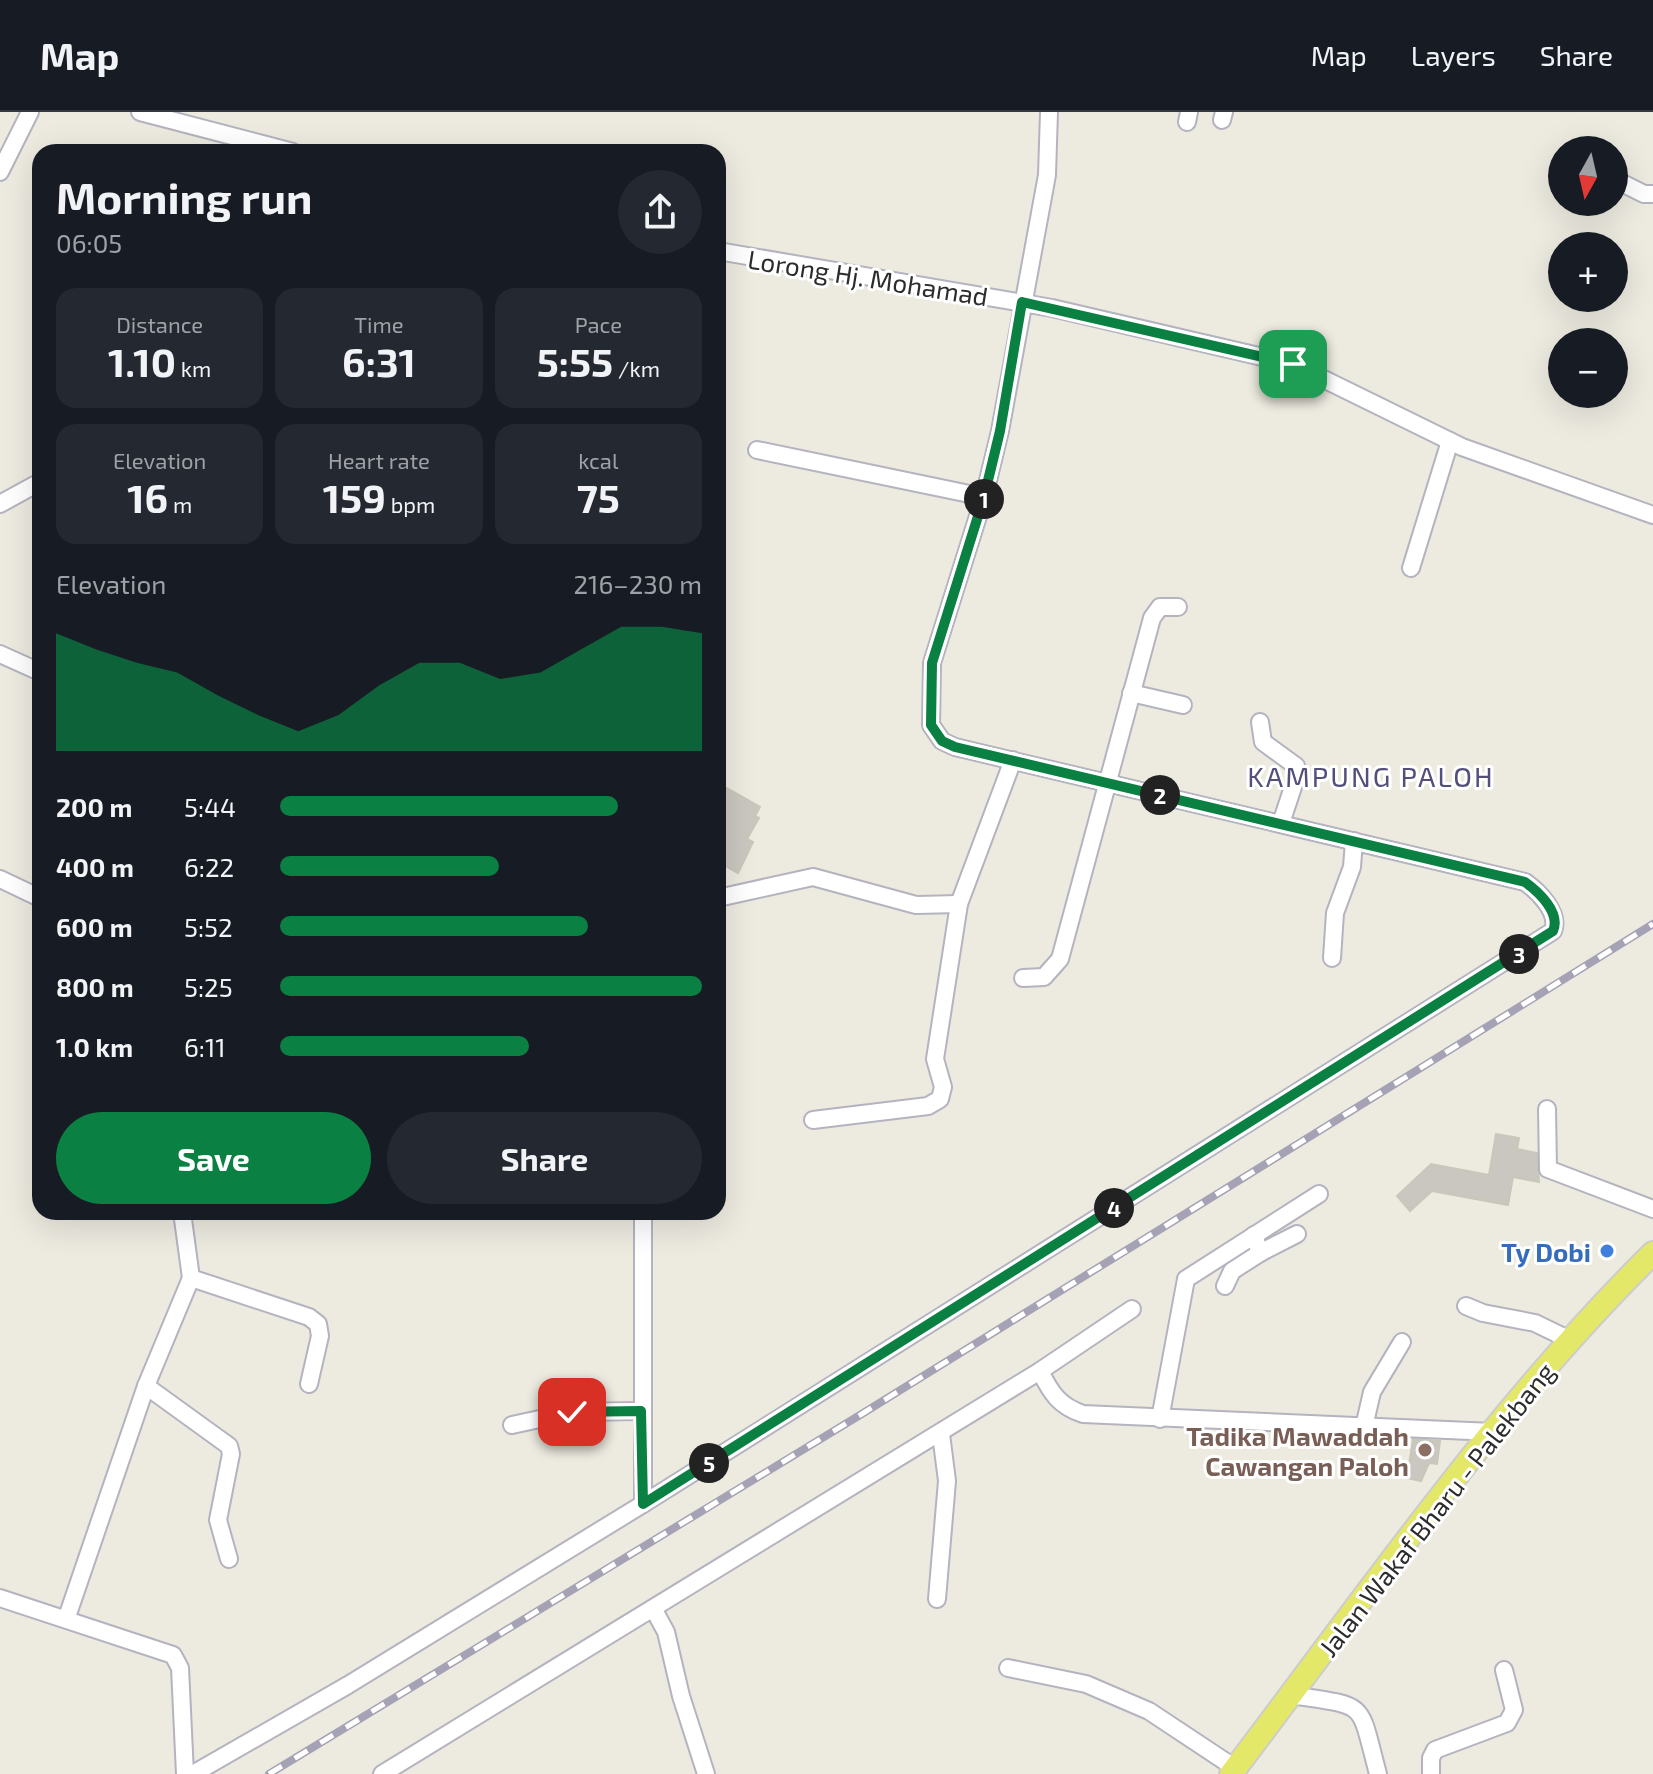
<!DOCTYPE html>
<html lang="en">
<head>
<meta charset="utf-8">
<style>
	body { margin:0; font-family:"Exo 2",sans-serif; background:#242831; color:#f1f3f6; height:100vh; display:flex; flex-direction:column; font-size:30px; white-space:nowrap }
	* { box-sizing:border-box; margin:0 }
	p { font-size:26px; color:#9ea1a6 }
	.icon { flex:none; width:44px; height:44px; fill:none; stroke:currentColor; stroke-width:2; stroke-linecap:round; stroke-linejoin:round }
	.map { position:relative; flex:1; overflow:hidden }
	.drawer { position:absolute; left:32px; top:32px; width:694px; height:1076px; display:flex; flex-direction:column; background:#171b24; border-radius:24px; box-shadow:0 8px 32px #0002 }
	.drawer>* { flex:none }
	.needle { width:52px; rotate:188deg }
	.tools { position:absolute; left:1548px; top:24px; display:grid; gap:16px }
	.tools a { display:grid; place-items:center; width:80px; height:80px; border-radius:50%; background:#171b24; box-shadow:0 8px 32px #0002; font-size:40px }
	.pin { position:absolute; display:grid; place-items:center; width:68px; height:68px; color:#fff; margin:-34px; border-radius:16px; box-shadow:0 4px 12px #0006 }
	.km { position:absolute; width:40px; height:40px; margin:-20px; border-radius:50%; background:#222; color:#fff; font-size:22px; line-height:40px; text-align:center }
	.round { display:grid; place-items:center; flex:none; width:84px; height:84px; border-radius:42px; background:#242831 }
	.head { display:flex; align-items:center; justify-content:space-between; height:136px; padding:0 24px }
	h1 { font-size:44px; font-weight:700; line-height:60px }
	.metrics { display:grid; grid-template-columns:repeat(3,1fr); gap:12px; height:136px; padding:8px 24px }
	.metrics div { display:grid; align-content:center; border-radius:20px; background:#242831; text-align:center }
	.metrics b { font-size:40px; font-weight:700 }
	.metrics small { font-size:22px; font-weight:400 }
	.metrics p { font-size:22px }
	.chart { height:224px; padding:16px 24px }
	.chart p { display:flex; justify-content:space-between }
	.chart svg { width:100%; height:144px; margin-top:8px; fill:#0b8043; opacity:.7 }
	.primary-button { display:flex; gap:16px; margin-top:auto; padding:16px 24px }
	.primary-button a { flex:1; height:92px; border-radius:48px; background:#0b8043; color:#fff; font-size:32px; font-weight:700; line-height:92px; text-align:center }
	.primary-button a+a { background:#242831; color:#f1f3f6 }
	ul { padding:0 24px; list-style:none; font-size:26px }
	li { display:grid; grid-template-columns:128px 96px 1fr; align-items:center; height:60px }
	li i { height:20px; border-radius:10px; background:#0b8043 }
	header { display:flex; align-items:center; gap:48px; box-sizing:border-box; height:112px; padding:0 40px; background:#171b24; border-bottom:2px solid #363941 }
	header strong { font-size:38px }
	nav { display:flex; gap:44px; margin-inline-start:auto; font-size:28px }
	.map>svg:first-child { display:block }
	.building { fill:#c9c7bf; stroke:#c8c7b9; stroke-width:2 }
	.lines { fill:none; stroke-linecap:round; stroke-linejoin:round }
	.minor-casing { stroke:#b4b3bf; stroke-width:20 }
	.major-casing { stroke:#ccc; stroke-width:26 }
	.minor { stroke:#fff; stroke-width:16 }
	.major { stroke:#e4e869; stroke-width:22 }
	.rail-casing { stroke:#a5a2b5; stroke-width:8 }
	.rail { stroke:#fff; stroke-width:5; stroke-dasharray:15; stroke-linecap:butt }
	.route-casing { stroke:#fff; stroke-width:16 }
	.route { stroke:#0b8043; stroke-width:10 }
	.shop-dot { fill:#3f7fe0; stroke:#fff; stroke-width:3 }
	.education-dot { fill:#8d6e63; stroke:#fff; stroke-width:3 }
	.labels { text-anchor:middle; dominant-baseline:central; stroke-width:6; stroke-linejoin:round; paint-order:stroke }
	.street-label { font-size:26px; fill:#2c2c2c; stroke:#fff }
	.shop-label { font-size:26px; font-weight:bold; fill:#366cbe; stroke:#fff; text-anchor:end }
	.education-label { font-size:26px; font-weight:bold; fill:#785e54; stroke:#fff; text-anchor:end }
	.neighbourhood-label { font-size:28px; letter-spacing:2px; fill:#534f7b; stroke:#fff }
</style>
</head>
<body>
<header>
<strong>Map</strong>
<nav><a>Map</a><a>Layers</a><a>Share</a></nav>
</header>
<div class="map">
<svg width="1653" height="1662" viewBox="0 0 1653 1662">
	<rect width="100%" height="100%" fill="#edebe0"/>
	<!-- building -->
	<g class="building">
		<path d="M718,671L760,695L755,704L759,706L747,727L753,730L738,761L718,750Z"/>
		<path d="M1496,1022L1519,1026L1517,1037L1537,1041L1539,1070L1513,1065L1508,1093L1432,1079L1410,1099L1397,1084L1431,1052L1489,1063Z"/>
		<path d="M1413,1327L1440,1329L1437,1352L1429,1351L1421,1369L1407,1366Z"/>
	</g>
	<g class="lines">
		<!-- minor casing -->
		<g class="minor-casing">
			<g id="minor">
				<path d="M140,0L293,40"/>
				<path d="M1222,8L1224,0"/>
				<path d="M1187,10L1189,0"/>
				<path d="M0,60L30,0"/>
				<path d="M1620,70L1644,82H1653"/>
				<path d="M718,139L1052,196L1293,252L1462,335L1653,403"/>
				<path d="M757,338L984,385"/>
				<path d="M0,392L40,370"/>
				<path d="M1411,456L1450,329"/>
				<path d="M0,542L40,560"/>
				<path d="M1131,581L1183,593"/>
				<path d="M1260,610L1263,630L1296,654V666L1281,711"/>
				<path d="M0,767L40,786"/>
				<path d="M718,786L813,765L916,793L959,792"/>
				<path d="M1332,846L1335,801L1352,755L1354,729"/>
				<path d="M1023,866L1044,865L1060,847L1152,506L1160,495H1178"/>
				<path d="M1547,997L1548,1057L1653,1097"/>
				<path d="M813,1008L928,994L940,987L943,975L935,947L959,792L1013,648"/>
				<path d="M182,1100L191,1166L309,1205L318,1212L320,1224L309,1272"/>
				<path d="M1260,1141L1297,1122"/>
				<path d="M1225,1174L1232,1159L1260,1141L1254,1123"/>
				<path d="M1466,1194L1483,1201L1535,1211L1570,1228"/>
				<path d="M1040,1259L1132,1197"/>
				<path d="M146,1274L229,1334L231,1342L218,1408L229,1447"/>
				<path d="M1160,1307L1186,1167L1319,1082"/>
				<path d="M512,1313L572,1300L641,1299"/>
				<path d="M1364,1315L1372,1280L1402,1230"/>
				<path d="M643,1392V1100"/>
				<path d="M0,1486L173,1543L180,1556L185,1662"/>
				<path d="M937,1487L947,1369L941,1322"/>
				<path d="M654,1498L666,1520L681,1584L706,1662"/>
				<path d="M67,1505L146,1274L191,1166"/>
				<path d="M1008,1556L1086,1572L1149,1599L1235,1656"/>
				<path d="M1291,1583C1369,1595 1358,1587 1378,1662"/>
				<path d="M193,1662L348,1573L643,1392L1553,819C1560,801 1539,780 1525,770L955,635L942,629L931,613L932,551L984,385L1000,319L1047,63L1049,0"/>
				<path d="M382,1662L1040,1259C1051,1281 1059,1294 1083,1302L1493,1320"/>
				<path d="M1431,1662V1646L1435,1638L1507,1611L1514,1598L1504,1558"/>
			</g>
		</g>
		<!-- major casing -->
		<g class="major-casing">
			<path id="major" d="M1231,1662C1366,1485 1494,1298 1653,1141"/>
		</g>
		<!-- minor -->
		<use href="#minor" class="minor"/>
		<!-- major -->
		<use href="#major" class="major"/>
		<!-- rail casing -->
		<g class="rail-casing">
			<path id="rail" d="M269,1662L865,1300L1653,812"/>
		</g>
		<!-- rail -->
		<use href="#rail" class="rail"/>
	</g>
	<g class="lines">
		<!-- route casing -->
		<g class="route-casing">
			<path id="route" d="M572,1300L641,1299L643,1392L1553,819C1561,801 1539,780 1525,770L955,635L942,629L931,613L932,551L984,385L1000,319L1022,190L1293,252"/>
		</g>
		<!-- route -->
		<use href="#route" class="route"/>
	</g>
	<!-- markers -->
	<circle class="shop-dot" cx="1607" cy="1139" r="8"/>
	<circle class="education-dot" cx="1425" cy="1338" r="8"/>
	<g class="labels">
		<!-- street labels -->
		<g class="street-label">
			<text transform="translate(868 165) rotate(9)">Lorong Hj. Mohamad</text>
			<text transform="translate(1436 1397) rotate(-52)">Jalan Wakaf Bharu - Palekbang</text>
		</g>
		<!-- shop labels -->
		<g class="shop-label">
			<text x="1591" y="1139">Ty Dobi</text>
		</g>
		<!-- education labels -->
		<g class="education-label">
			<text x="1409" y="1323">Tadika Mawaddah<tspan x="1409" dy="30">Cawangan Paloh</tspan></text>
		</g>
		<!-- neighbourhood labels -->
		<g class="neighbourhood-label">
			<text x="1371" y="664">KAMPUNG PALOH</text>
		</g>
	</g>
</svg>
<div class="tools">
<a><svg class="needle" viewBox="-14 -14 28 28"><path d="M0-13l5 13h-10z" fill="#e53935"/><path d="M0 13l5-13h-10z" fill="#9ea1a6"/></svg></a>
<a>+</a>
<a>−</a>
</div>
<div class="pin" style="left:1293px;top:252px;background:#1e9e55"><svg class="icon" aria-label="arrive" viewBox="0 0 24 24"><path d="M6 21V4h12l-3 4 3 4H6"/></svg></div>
<div class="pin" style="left:572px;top:1300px;background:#d93025"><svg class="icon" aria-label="check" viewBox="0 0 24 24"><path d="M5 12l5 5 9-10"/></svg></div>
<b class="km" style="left:984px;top:387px">1</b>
<b class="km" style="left:1160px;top:683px">2</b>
<b class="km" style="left:1519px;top:842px">3</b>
<b class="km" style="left:1114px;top:1096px">4</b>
<b class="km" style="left:709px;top:1351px">5</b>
<section class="drawer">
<div class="head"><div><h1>Morning run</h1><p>06:05</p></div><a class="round"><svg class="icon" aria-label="share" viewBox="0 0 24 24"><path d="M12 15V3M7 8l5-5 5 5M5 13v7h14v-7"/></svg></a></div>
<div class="metrics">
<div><p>Distance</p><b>1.10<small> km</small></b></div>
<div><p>Time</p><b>6:31</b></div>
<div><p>Pace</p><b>5:55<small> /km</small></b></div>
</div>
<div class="metrics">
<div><p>Elevation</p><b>16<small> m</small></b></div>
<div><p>Heart rate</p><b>159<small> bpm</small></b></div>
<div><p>kcal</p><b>75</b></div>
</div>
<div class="chart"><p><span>Elevation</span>216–230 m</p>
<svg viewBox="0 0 160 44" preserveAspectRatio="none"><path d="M0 44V8L10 13L20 17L30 20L40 27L50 33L60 38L70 33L80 24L90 17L100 17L110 22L120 20L130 13L140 6L150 6L160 8V44z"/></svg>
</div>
<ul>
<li><b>200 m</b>5:44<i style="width:80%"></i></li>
<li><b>400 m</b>6:22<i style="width:52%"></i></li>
<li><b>600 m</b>5:52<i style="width:73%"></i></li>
<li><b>800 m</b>5:25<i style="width:100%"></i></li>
<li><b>1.0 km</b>6:11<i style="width:59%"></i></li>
</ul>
<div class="primary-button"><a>Save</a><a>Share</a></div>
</section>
</div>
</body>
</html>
